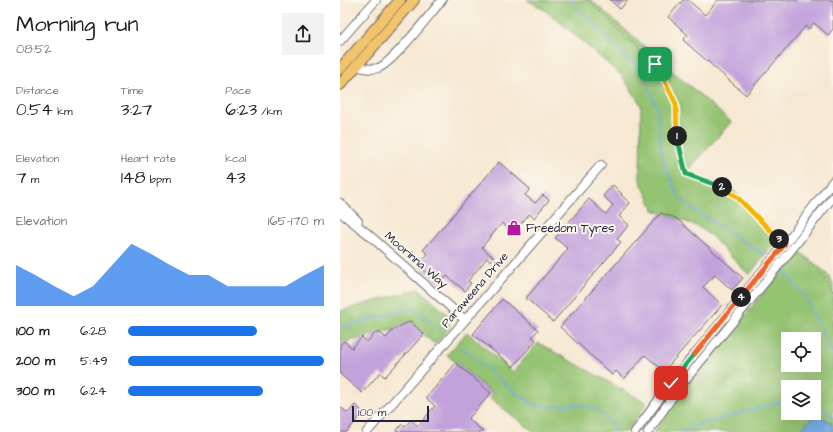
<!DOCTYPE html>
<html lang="en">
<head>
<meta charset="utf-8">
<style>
	body { margin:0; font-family:"Architects Daughter",sans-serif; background:#f2f2f2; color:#202124; height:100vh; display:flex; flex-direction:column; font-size:15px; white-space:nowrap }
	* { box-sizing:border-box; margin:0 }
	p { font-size:13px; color:#757577 }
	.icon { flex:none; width:22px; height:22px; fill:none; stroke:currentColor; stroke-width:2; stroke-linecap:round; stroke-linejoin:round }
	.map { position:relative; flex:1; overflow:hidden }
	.drawer { display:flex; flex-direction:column; background:#fff; width:340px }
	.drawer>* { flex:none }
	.fabs { position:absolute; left:441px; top:332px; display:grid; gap:8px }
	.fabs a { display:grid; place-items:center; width:40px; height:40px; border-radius:0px; background:#fff; box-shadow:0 4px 16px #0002; font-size:20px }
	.scale { position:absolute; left:12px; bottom:10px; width:77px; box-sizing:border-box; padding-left:4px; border:2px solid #22223b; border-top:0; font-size:11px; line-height:14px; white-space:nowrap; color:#22223b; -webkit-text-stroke:3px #fbf7ec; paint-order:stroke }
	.pin { position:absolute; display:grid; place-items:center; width:34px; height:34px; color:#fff; margin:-17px; border-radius:8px; box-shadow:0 2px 6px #0006 }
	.km { position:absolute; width:20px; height:20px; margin:-10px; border-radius:50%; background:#222; color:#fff; font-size:11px; line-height:20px; text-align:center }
	.round { display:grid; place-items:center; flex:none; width:42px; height:42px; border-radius:0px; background:#f2f2f2 }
	.summary { display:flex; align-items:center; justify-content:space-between; height:68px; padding:0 16px }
	h1 { font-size:22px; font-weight:600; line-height:30px }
	.stats { display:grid; grid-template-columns:repeat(3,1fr); gap:6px; height:68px; padding:4px 16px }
	.stats div { display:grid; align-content:center }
	.stats b { font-size:17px; font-weight:600 }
	.stats small { font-size:11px; font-weight:400 }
	.stats p { font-size:11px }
	.chart { height:112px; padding:8px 16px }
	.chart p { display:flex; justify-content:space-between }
	.chart svg { width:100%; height:72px; margin-top:4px; fill:#1a73e8; opacity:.7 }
	ul { padding:0 16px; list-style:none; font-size:13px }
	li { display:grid; grid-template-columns:64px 48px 1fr; align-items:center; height:30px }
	li i { height:10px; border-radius:5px; background:#1a73e8 }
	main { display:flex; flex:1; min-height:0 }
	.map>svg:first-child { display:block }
	.green { fill:#94c372; stroke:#5b7256; fill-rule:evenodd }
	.water { fill:#75a9e1; stroke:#4c668e }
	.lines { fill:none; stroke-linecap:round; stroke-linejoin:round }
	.stream { stroke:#75a9e1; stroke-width:1.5 }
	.building { fill:#c3a2dc }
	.minor-casing { stroke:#6c6770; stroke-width:10 }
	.major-casing { stroke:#6c6770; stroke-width:12 }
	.path { stroke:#6c6770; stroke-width:1; stroke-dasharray:1 3; stroke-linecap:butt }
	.minor { stroke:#fff; stroke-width:8 }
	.major { stroke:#f1c36a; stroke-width:10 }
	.split-1-casing { stroke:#fff; stroke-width:8 }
	.split-2-casing { stroke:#fff; stroke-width:8 }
	.split-3-casing { stroke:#fff; stroke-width:8 }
	.split-4-casing { stroke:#fff; stroke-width:8 }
	.split-5-casing { stroke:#fff; stroke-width:8 }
	.split-6-casing { stroke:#fff; stroke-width:8 }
	.split-1 { stroke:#f5b400; stroke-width:5 }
	.split-2 { stroke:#22a559; stroke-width:5 }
	.split-3 { stroke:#f5b400; stroke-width:5 }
	.split-4 { stroke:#f0652b; stroke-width:5 }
	.split-5 { stroke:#f0652b; stroke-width:5 }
	.split-6 { stroke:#22a559; stroke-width:5 }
	.labels { text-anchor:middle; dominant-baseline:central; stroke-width:4; stroke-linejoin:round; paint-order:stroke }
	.poi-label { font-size:12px; fill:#22223b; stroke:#fbf7ec; text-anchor:start }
	.street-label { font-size:12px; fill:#22223b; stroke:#fbf7ec }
</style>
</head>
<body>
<main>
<section class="drawer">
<div class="summary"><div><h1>Morning run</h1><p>08:52</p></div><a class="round"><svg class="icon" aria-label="share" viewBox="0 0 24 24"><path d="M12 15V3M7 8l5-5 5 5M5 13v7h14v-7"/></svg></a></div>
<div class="stats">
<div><p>Distance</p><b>0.54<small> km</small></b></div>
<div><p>Time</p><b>3:27</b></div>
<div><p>Pace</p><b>6:23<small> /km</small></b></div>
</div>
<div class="stats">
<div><p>Elevation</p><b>7<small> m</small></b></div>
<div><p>Heart rate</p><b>148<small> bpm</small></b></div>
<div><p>kcal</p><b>43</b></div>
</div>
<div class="chart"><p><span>Elevation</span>165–170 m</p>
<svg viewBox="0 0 160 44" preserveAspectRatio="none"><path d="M0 44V19L10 25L20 32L30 38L40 32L50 19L60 6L70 12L80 19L90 25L100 25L110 32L120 32L130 32L140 32L150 25L160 19V44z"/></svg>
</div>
<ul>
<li><b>100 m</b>6:28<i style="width:66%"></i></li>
<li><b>200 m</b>5:49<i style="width:100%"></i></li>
<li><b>300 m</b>6:24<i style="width:69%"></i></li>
</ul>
</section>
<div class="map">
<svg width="493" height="432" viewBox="0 0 493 432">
	<rect width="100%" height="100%" fill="#fbf7ec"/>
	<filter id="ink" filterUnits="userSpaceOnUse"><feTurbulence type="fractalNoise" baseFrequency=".025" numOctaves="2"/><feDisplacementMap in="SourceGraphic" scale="8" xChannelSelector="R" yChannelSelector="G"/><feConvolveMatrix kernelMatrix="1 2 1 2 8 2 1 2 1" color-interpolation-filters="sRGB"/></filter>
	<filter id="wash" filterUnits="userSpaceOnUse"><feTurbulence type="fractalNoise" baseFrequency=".012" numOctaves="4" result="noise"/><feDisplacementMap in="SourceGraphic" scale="16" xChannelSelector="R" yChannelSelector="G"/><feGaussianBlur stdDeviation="0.9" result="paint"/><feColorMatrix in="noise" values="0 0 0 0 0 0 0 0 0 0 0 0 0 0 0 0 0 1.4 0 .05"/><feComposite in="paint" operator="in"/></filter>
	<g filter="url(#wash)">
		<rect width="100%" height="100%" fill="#f6e8d2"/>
		<!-- green -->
		<g class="green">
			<path d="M187,0H251L391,122L346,173L391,188L439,237L409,275L370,235L357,226L314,210L300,180L301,105L283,77L214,17L200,7Z"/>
			<path d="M458,250L488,274L493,284V432H314L342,393ZM448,339H474V365H448ZM448,387H474V413H448Z"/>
			<path d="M79,289L108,315L109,328L95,344L70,324L0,344V311Z"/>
			<path d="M127,332L173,372L198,343L307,403L287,432H194L150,398L153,394L107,355Z"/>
		</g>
		<!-- water -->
		<path class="water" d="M477,415L492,423L493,432H458L470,420Z"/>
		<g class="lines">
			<!-- stream -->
			<g class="stream">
				<path d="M230,0L303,74L317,107L322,158L338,196L357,212L423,254"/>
				<path d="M443,270L467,299L493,355"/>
				<path d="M0,328L68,309H76L86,319L101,330"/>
				<path d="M121,346L173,391L195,405L208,407L237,404L258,410L272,425L276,432"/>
				<path d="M474,403L493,417"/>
				<path d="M340,432L350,427L448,400"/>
			</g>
		</g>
		<g id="blocks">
			<!-- building -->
			<g class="building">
				<path d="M270,0H288L280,9Z"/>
				<path d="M343,0H348L365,15L378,0H493V29L488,35L474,23L469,29L466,26L406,95L343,40L348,35L328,17Z"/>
				<path d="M159,162L190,189L185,195L195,203L203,195L209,200L194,218L189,214L173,233L162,223L142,247L154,258L151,261L147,258L128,281L131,283L125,291L107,276L100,284L78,265L88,254L83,250Z"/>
				<path d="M273,185L282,194L281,195L290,203L279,216L289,225L277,239L281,242L213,322L186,298L228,249L215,238L249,199L266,214L273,205L263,196Z"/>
				<path d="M321,213L336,218L403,278L392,290L375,275L363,287L382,305L324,371L305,355L284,379L276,371L272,375L220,327Z"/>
				<path d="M162,299L198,330L192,337L196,340L173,367L133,334Z"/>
				<path d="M71,321L73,324L84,334L45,377L40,373L22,393L0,374V345L4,341L12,348L22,337L27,342L35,333L39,332L46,338L54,329Z"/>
				<path d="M116,363L151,393L128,419L144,432H56L62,424L65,426L71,420L78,426L95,406L86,398Z"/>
				<path d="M15,405L23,412L7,432H0V407L8,413Z"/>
			</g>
		</g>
	</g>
	<g filter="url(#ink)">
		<use href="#blocks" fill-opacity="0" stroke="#6c6770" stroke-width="1"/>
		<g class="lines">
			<!-- minor casing -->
			<g class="minor-casing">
				<g id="minor">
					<path d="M0,41L36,0"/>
					<path d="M16,66C23,68 30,70 38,68C52,64 90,14 102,0"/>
					<path d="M0,203L18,221"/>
					<path d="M0,212L28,234L125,320"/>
					<path d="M27,432L261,165"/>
					<path d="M295,432L331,383L445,244L493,181"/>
					<path d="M308,432L338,389L452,249L493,197"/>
				</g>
			</g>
			<!-- major casing -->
			<g class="major-casing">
				<g id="major">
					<path d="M0,69L60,0"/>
					<path d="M0,85L74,0"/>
				</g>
			</g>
			<!-- path -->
			<g class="path">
				<path d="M247,0L269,19L315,64L324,79L336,104L337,136L346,174L381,187L397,197L440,240"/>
				<path d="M457,253C475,266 483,272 493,292"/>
			</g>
			<!-- minor -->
			<use href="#minor" class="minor"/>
			<!-- major -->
			<use href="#major" class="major"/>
		</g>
	</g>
	<g class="lines" filter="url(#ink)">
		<!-- split-1 casing -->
		<g class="split-1-casing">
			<path id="split-1" d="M315,64L324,79L336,104L337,136"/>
		</g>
		<!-- split-2 casing -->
		<g class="split-2-casing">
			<path id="split-2" d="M337,136L346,174L382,187"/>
		</g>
		<!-- split-3 casing -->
		<g class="split-3-casing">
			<path id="split-3" d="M382,187L397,197L439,239"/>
		</g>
		<!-- split-4 casing -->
		<g class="split-4-casing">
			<path id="split-4" d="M401,297L445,244L439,239"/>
		</g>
		<!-- split-5 casing -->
		<g class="split-5-casing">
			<path id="split-5" d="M352,357L401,297"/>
		</g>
		<!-- split-6 casing -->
		<g class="split-6-casing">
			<path id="split-6" d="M331,383L352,357"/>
		</g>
		<!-- split-1 -->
		<use href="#split-1" class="split-1"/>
		<!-- split-2 -->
		<use href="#split-2" class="split-2"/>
		<!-- split-3 -->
		<use href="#split-3" class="split-3"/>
		<!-- split-4 -->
		<use href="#split-4" class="split-4"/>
		<!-- split-5 -->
		<use href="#split-5" class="split-5"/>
		<!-- split-6 -->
		<use href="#split-6" class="split-6"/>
	</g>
	<!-- icons -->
	<defs>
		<g id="shop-bare" transform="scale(1.2)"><path d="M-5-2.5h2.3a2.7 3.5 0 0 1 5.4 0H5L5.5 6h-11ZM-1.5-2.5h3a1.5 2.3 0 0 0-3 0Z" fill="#b5179e" stroke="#fbf7ec" stroke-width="2.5" paint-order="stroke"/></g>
	</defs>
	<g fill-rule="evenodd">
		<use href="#shop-bare" x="174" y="228"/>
	</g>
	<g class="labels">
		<!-- poi labels -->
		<g class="poi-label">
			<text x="186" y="228">Freedom Tyres</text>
		</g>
		<!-- street labels -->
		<g class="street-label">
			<text transform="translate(76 260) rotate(41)">Moorinna Way</text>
			<text transform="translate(135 290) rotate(-49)">Paraweena Drive</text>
		</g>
	</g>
</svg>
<div class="fabs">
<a><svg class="icon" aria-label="locate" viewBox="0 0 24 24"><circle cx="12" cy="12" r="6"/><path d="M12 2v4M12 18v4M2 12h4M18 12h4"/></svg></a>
<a><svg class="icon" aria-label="layers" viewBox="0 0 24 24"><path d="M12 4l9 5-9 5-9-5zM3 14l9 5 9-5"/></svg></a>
</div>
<div class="scale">100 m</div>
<div class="pin" style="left:315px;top:64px;background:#1e9e55"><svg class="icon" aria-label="arrive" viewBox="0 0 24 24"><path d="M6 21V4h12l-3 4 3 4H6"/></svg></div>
<div class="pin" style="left:331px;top:383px;background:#d93025"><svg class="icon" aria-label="check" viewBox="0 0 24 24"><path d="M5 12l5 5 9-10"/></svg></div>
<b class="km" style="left:337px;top:136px">1</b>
<b class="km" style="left:382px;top:187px">2</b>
<b class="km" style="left:439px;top:239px">3</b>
<b class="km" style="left:401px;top:297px">4</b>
</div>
</main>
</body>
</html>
